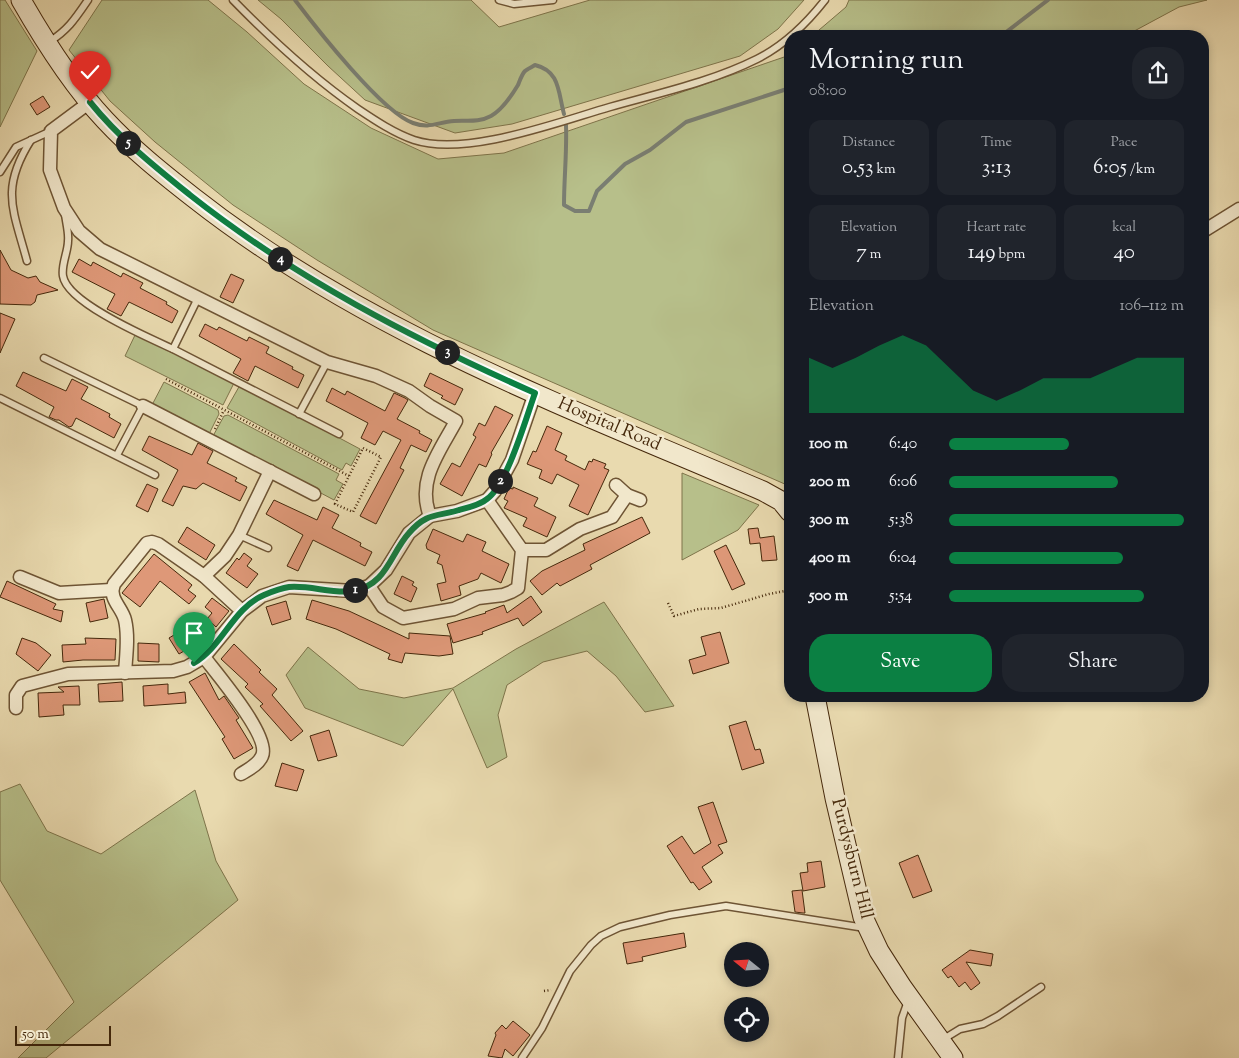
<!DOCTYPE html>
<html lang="en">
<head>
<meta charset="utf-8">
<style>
	body { margin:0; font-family:"Sorts Mill Goudy",serif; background:#20242c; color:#f1f3f6; height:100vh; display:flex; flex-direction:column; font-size:19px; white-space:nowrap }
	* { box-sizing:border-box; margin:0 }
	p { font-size:16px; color:#9ea1a6 }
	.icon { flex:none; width:28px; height:28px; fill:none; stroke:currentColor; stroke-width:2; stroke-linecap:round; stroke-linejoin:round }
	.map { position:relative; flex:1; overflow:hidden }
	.panel { position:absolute; left:784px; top:30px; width:425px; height:672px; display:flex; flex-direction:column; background:#171b24; border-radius:20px; box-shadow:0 2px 8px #0003 }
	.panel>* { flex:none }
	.needle { width:32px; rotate:288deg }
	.tools { position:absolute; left:724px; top:942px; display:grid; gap:10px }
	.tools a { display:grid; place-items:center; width:45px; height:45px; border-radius:50%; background:#171b24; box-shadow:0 2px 8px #0003; font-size:25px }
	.scale { position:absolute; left:15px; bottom:12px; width:96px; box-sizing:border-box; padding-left:5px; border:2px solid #45280b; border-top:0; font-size:14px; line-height:18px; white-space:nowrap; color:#45280b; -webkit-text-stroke:4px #f1e7cb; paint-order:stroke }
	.pin { position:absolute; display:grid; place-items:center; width:42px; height:42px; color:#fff; margin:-51px -21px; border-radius:50% 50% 50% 0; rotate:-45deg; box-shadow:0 0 5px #0007 }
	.pin .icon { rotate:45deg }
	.km { position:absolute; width:25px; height:25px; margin:-12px; border-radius:50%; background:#222; color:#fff; font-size:14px; line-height:25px; text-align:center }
	.round { display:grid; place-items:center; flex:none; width:52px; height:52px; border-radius:20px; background:#20242c }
	.headline { display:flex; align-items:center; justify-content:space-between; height:85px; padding:0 25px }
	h1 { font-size:28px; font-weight:600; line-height:38px }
	.stats { display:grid; grid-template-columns:repeat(3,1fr); gap:8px; height:85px; padding:5px 25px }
	.stats div { display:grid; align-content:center; border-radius:12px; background:#20242c; text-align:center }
	.stats b { font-size:21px; font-weight:600 }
	.stats small { font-size:14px; font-weight:400 }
	.stats p { font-size:14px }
	.chart { height:140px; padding:10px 25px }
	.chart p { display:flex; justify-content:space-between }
	.chart svg { width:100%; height:90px; margin-top:5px; fill:#0b8043; opacity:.7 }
	.primary-button { display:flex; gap:10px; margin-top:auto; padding:10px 25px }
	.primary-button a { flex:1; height:58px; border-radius:20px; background:#0b8043; color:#fff; font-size:20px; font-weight:600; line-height:58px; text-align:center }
	.primary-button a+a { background:#20242c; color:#f1f3f6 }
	ul { padding:0 25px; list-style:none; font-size:16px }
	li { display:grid; grid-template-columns:80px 60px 1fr; align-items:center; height:38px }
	li i { height:12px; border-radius:6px; background:#0b8043 }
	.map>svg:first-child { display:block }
	.green { fill:#b7bf8a; stroke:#7e744a }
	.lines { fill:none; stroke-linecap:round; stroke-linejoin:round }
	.stream { stroke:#7a7e72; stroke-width:4 }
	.building { fill:#de9878; stroke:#45280b }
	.service-casing { stroke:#6e5434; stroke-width:9 }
	.minor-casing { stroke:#6e5434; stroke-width:15 }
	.secondary-casing { stroke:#45280b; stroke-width:21 }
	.path { stroke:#45280b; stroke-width:2.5; stroke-dasharray:1 2.5; stroke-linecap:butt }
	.service { stroke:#f1e7cb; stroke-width:6 }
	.minor { stroke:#f1e7cb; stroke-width:12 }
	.secondary { stroke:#f1e7cb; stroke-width:19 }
	.route-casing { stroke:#fff; stroke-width:10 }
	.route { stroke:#0b8043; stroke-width:6 }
	.labels { text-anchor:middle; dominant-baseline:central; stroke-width:5; stroke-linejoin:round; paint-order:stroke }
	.street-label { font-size:18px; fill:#45280b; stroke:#f1e7cb }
</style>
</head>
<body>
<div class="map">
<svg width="1239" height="1058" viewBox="0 0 1239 1058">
	<rect width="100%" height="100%" fill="#e9daaf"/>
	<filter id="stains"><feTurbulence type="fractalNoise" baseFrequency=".004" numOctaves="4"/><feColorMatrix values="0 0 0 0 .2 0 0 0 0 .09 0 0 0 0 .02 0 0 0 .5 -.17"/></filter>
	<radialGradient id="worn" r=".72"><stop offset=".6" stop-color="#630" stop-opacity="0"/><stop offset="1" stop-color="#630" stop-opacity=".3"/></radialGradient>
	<!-- green -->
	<g class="green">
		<path d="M0,0H5L37,51L0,127Z"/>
		<path d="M102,0H208L247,32L304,84L371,128L438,159L504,153L790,55V477L787,485L433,330L317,260L233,205L155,142L110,101L69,50Z"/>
		<path d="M258,0H471L499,27L590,0H804L778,29L740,56L512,124L455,133L365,100L328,66L281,19Z"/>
		<path d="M849,0H1207L1179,7L1125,36H812L846,7Z"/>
		<path d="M136,333L234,383L223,405L125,356Z"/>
		<path d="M164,382L218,410L219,414L209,434L152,405Z"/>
		<path d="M240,385L360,449L351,466L346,463L342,470L227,408Z"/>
		<path d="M228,415L339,474L336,480L343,484L334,500L213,436L224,416Z"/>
		<path d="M682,473L759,505L738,530L682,560Z"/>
		<path d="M604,602L674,706L645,712L616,676L587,651L543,662L507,685L498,715L507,757L487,768L453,689L403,746L305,708L286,675L308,647L359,689L404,698L453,688L516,649Z"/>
		<path d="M20,784L47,831L101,854L195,790L216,861L238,900L46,1058H18L74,1002L0,880V792Z"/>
	</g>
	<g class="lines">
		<!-- stream -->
		<g class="stream">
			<path d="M295,0C317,29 382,112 413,123C430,129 438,122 454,121C467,120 478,123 491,116C502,110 512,95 518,85C520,80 522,74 525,71C527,69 532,67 535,65C560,71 558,92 564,114"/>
			<path d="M909,36L945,32L957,36"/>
			<path d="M1001,36L1048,0"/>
			<path d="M566,125C567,152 564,178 564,205L575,211H589L597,191L625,164L650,150L686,122L790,88"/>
		</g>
	</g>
	<!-- building -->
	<g class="building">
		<path d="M43,96L50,107L37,115L30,104Z"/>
		<path d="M0,250L11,270L28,278L36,276L40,282L58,290L37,295L35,302L31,305L0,304Z"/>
		<path d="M79,259L91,266L93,262L121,277L123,273L143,283L140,288L167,302L166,304L178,311L172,323L129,302L121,316L107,309L115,294L72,272Z"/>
		<path d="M231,274L244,280L233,303L220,297Z"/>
		<path d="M0,313L15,319L0,353Z"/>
		<path d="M205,324L217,330L219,327L247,341L249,337L269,347L266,353L293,367L292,369L304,375L298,388L255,366L248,381L233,373L241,359L199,336Z"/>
		<path d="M23,372L66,391L72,379L88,387L81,399L110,414L109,417L121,424L114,438L76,418L72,426L69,427L59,420H56L49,417L54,407L16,386Z"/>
		<path d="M430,373L463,389L455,405L441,398L443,396L424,386Z"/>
		<path d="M332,388L345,395L347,391L385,411L394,393L405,398L408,400L397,419L420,431L419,433L432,440L426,452L411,445L400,468L404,470L376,524L360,516L401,440L383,431L375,445L361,438L368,423L326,401Z"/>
		<path d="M495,406L513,415L491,453L492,454L486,467L479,464L462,496L440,484L452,463L460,467L476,437L473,435L479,423L485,426Z"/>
		<path d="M547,426L562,433L555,450L567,456L565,460L585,470L589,461L592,462L593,459L606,464L604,468L609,470L588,515L569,506L579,485L557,474L552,484L539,478L542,470L527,464L533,451L536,452Z"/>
		<path d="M149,436L192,455L198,443L213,451L207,463L237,478L235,481L247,487L240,501L203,483L196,489L183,486L173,506L162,501L178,470L142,450Z"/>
		<path d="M147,484L158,489L148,512L136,506Z"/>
		<path d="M513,487L538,498L534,506L556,517L547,537L523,526L527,518L504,508L508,501L504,499L509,488L513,489Z"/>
		<path d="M274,500L317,520L323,507L339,515L332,528L361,543L360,546L372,552L365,566L313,540L298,571L287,566L303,535L266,514Z"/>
		<path d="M642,517L650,533L590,565L592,569L560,586L557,583L542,595L530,581L542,571L585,550L583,544Z"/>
		<path d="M187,527L215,545L206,560L178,542Z"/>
		<path d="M758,528L760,538L774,536L777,560L762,561L760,543L750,544L748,529Z"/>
		<path d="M433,529L463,542L467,534L486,542L482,551L509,564L501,583L481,573L478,579L459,586L461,595L441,601L437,584L446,582L442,565L437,563L440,555L427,549L426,545Z"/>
		<path d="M726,545L745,584L732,590L714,551Z"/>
		<path d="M244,553L252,559L247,566L258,574L247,588L226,573L237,558L239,560Z"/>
		<path d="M154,554L192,585L188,590L196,596L189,604L160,581L140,607L122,593Z"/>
		<path d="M402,576L414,582L412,585L417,588L411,602L394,594Z"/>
		<path d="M7,581L56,604L53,609L63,611L61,622L0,597Z"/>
		<path d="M531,596L542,612L523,626L518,618L482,632L483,634L453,643L447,624L486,613L485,612L504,605L507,613Z"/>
		<path d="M212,598L229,611L216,627L207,619L212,613L205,607Z"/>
		<path d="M104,599L108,618L90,622L86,603Z"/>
		<path d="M312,600L349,611L409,639V633L450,636L453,654L439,656L405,653L402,663L388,659L390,654L336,629L306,619Z"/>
		<path d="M286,601L291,619L272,625L266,607Z"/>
		<path d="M189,626L199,642L179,654L169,638Z"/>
		<path d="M720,632L729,663L693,674L689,660L706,655L701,637Z"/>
		<path d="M22,638L36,643L51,655L38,671L16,654Z"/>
		<path d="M85,638L116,639L115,660H83L63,662L62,645L86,644Z"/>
		<path d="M138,643L159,644V662L138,661Z"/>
		<path d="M234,644L261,670L259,672L277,689L272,695L303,731L291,741L260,706L263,704L245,687L248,684L221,659Z"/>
		<path d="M205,673L219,700L224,696L239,718L236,720L253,748L234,759L222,739L225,737L189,682Z"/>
		<path d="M122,682L123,701L99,702L98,684Z"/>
		<path d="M168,684V694L185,692L186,703L144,706L143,686Z"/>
		<path d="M79,686L80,705H63L64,715L39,717L38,693L64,692L58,687Z"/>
		<path d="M746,721L755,750L760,749L764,763L742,770L729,726Z"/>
		<path d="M329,730L337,756L318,761L310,736Z"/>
		<path d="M282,763L304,770L297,791L275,786Z"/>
		<path d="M713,802L727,842L718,845L723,853L702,867L712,882L699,890L693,882L691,883L667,846L682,836L694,854L711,843L698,807Z"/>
		<path d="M918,855L932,891L913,898L899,863Z"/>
		<path d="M821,861L825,887L803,891L800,873L808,872L807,863Z"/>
		<path d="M802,890L805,913H803L795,912L792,891Z"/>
		<path d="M684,933L686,947L642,957L643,961L627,964L623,943Z"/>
		<path d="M970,950L993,954L991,966L966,962L980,983L971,990L965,982L959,987L951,976L948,978L942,970Z"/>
		<path d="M513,1021L530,1035L513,1056L505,1049L502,1058L488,1056L496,1035L495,1033L502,1025L506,1029Z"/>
	</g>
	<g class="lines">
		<!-- service casing -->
		<g class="service-casing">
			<g id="service">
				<path d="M233,0C272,40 312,77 358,109C376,121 394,133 414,140C466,157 558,122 610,107C659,93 711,82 757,59C783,46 807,23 825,0"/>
				<path d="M499,0L514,4L553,0"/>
				<path d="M49,42C68,30 75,19 88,0"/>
				<path d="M0,172L16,147L51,131"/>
				<path d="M65,214C66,223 69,233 68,241C68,252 61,265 63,276C67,303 149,338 173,349"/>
				<path d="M27,261C13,209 0,189 31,140"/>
				<path d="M198,298L173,349L339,434"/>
				<path d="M44,358L143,406L117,455"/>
				<path d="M0,398L155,475"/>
				<path d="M299,414L327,362"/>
				<path d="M239,535L268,548"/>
				<path d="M942,1040L960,1029L983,1024L998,1016L1041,987"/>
				<path d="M522,1058L542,1028L570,971L591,945L601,936L620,927L670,915L726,906L865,928"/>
				<path d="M898,1058L902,1018L908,1001"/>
			</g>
		</g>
		<!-- minor casing -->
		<g class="minor-casing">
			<g id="minor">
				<path d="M90,102L51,131L50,170L64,208L79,231L100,249L327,362L376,376L409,391L430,406L456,421C440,451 416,480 430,516"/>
				<path d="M1202,232L1239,209"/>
				<path d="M143,406L314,494"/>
				<path d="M616,485L627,495L640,500"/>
				<path d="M522,550H546L580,529L612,517L627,495"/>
				<path d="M204,576L225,556L239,535L270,471"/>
				<path d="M20,577L59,593L111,590"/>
				<path d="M369,586L383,607L403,618L454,609L478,598L503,595L511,592L518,588L522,550L487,500"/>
				<path d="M204,657C217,674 271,737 262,756C258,765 249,769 241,774"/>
				<path d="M125,673C126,656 129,637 125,620C122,607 108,599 114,584L147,543L152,542L158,544L204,576L242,611"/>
				<path d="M16,708V695L22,686L68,674L173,671L187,667L204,657L242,611L262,596L289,587L353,591L369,586L386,570L409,533L430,516L457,511L487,500L495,491L512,460L535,393"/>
			</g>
		</g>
		<!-- secondary casing -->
		<g class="secondary-casing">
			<g id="secondary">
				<path d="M21,0C45,42 72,85 105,120C132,149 162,173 194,198C363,331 567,407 763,491L781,501L790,512"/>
				<path d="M815,696L835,798L863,917L879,951L902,987L953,1058"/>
			</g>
		</g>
		<!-- path -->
		<g class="path">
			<path d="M166,379L349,476"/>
			<path d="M215,429L224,410"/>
			<path d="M363,448L381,457L353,512L335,504Z"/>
			<path d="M668,603L674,616L699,609L721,608L769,594L790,590"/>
			<path d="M544,991L551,990"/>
		</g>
		<!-- service -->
		<use href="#service" class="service"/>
		<!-- minor -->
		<use href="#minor" class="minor"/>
		<!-- secondary -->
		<use href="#secondary" class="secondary"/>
	</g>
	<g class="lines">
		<!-- route casing -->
		<g class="route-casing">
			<path id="route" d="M90,102C119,138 154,166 190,195C295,278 413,339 535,393C526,418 507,485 487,499C480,505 467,508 459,510C437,517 427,512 409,533C390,554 387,585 353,591C332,594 310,585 289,587C281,588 271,592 264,595C233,608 222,647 194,663"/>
		</g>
		<!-- route -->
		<use href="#route" class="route"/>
	</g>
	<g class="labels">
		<!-- street labels -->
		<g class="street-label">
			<text transform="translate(609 425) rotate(23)">Hospital Road</text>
			<text transform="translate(851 859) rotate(76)">Purdysburn Hill</text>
		</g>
	</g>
	<rect width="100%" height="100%" filter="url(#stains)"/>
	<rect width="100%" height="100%" fill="url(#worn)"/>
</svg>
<div class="tools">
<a><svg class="needle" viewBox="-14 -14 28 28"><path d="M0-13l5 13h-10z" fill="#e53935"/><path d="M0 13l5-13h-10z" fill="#9ea1a6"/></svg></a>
<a><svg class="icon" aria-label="locate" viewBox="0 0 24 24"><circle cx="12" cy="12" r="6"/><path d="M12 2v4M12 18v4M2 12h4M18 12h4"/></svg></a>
</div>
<div class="scale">50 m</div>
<div class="pin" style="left:194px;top:663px;background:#1e9e55"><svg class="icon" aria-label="arrive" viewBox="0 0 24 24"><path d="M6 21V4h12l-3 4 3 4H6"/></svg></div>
<div class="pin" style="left:90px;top:102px;background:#d93025"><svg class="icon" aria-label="check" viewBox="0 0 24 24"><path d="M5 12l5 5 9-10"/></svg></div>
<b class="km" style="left:355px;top:590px">1</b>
<b class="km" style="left:500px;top:481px">2</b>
<b class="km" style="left:447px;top:352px">3</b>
<b class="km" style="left:280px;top:259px">4</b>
<b class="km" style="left:128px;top:143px">5</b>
<section class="panel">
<div class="headline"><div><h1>Morning run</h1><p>08:00</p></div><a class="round"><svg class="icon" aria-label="share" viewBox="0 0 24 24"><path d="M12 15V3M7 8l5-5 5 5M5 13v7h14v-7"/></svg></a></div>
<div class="stats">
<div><p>Distance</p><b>0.53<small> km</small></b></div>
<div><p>Time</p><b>3:13</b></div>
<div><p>Pace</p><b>6:05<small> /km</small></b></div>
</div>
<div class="stats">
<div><p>Elevation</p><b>7<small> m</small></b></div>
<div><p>Heart rate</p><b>149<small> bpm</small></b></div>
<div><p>kcal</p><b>40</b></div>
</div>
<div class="chart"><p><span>Elevation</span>106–112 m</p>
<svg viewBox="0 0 160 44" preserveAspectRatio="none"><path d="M0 44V17L10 22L20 17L30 11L40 6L50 11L60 22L70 33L80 38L90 33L100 27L110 27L120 27L130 22L140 17L150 17L160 17V44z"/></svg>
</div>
<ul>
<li><b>100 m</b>6:40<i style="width:51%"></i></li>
<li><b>200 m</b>6:06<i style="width:72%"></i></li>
<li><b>300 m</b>5:38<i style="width:100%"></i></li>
<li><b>400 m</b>6:04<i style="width:74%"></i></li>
<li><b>500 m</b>5:54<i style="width:83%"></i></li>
</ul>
<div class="primary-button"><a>Save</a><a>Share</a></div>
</section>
</div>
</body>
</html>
